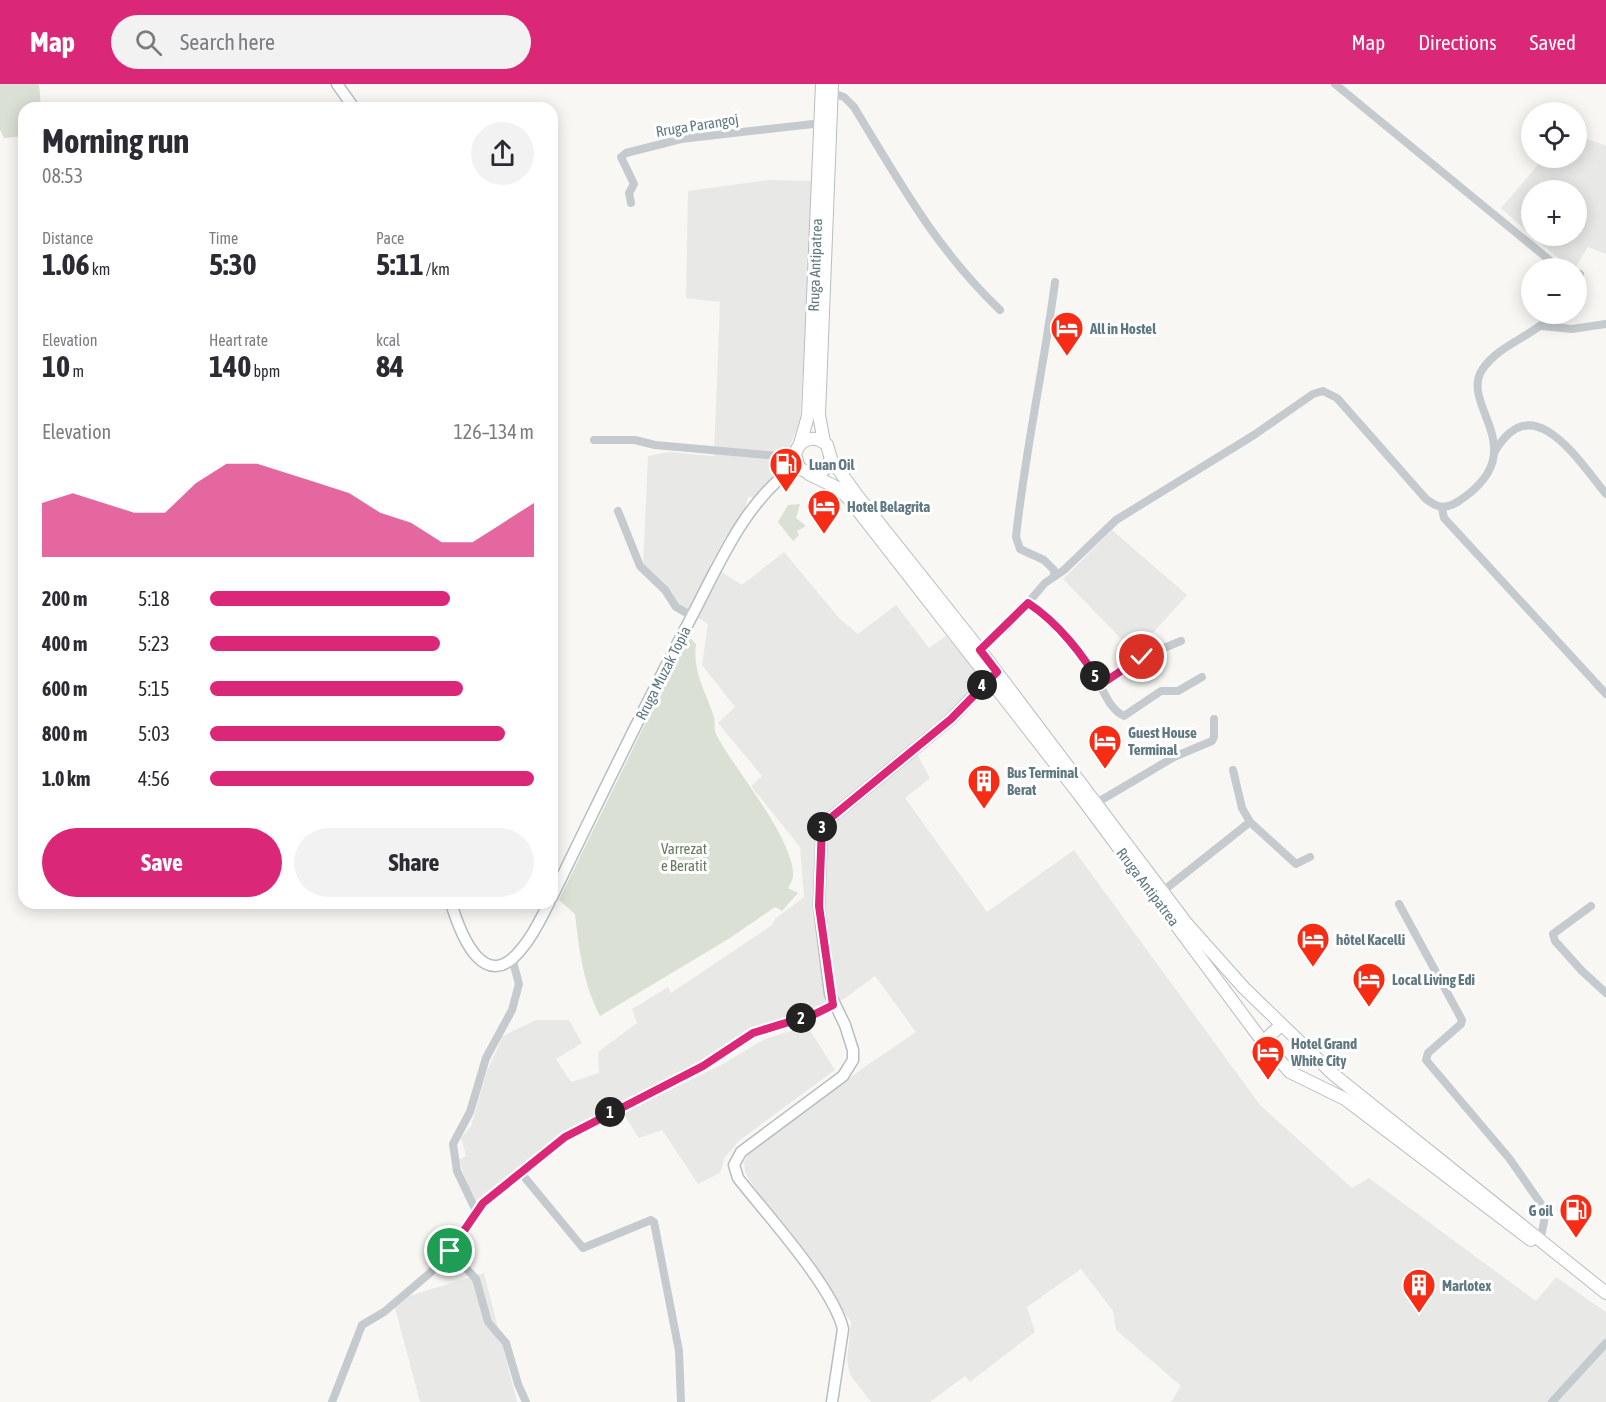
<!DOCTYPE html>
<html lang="en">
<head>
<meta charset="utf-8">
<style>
	body { margin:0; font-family:"Asap Condensed",sans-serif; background:#f2f2f3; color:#2b2b33; height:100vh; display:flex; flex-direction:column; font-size:22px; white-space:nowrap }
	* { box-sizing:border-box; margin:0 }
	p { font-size:20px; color:#7c7c81 }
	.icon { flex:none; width:33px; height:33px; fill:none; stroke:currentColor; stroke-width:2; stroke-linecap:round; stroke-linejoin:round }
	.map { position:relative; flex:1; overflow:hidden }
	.details { position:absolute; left:18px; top:18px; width:540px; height:807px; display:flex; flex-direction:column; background:#fff; border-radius:18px; box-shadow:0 3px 15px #0003 }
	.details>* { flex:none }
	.fabs { position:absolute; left:1521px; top:18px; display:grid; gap:12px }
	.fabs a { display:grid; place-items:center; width:66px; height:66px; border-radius:50%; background:#fff; box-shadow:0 3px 15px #0003; font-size:30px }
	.pin { position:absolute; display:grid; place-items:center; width:51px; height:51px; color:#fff; margin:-26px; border:3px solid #fff; border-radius:50%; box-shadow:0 2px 6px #0007 }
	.km { position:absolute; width:30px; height:30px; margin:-15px; border-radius:50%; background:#222; color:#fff; font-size:16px; line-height:30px; text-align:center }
	.round { display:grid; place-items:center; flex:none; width:63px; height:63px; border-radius:32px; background:#f2f2f3 }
	.overview { display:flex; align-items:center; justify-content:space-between; height:102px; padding:0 24px }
	h1 { font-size:33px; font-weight:700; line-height:45px }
	.figures { display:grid; grid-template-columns:repeat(3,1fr); gap:9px; height:102px; padding:6px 24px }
	.figures div { display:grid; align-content:center }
	.figures b { font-size:30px; font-weight:700 }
	.figures small { font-size:16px; font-weight:400 }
	.figures p { font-size:16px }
	.chart { height:168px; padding:12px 24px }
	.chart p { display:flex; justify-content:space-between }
	.chart svg { width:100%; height:108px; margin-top:6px; fill:#db2777; opacity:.7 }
	.cta { display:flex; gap:12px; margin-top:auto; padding:12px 24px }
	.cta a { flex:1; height:69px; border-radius:36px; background:#db2777; color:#fff; font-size:24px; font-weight:700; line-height:69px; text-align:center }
	.cta a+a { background:#f2f2f3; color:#2b2b33 }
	ul { padding:0 24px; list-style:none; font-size:20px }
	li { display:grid; grid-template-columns:96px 72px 1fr; align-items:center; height:45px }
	li i { height:15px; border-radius:8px; background:#db2777 }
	header { display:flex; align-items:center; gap:36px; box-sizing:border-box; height:84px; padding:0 30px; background:#db2777; color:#fff }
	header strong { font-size:28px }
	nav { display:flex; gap:33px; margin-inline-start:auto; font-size:21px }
	.search { width:420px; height:54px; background:#f2f2f3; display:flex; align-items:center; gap:15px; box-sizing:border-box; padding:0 21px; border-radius:33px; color:#7c7c81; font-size:22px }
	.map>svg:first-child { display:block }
	.built { fill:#e8e9e7 }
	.green { fill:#dae0d4 }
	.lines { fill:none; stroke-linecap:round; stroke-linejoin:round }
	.secondary-casing { stroke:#b6bec1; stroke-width:13 }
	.primary-casing { stroke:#b7bec0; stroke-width:14 }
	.street { stroke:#c4cacd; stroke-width:8 }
	.secondary { stroke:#fff; stroke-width:10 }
	.primary { stroke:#fff; stroke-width:12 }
	.route-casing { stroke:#fff; stroke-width:12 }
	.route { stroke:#db2777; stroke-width:8 }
	.labels { text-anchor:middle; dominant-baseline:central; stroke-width:6; stroke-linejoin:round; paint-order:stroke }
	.street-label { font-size:15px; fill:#5f7882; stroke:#fff }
	.poi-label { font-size:15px; font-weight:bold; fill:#5f7882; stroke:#fff; text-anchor:start }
	.park-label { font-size:15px; fill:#677a5f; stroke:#fff }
</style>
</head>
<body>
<header>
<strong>Map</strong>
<div class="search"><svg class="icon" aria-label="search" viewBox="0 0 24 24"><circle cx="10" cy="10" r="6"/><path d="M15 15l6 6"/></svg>Search here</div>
<nav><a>Map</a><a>Directions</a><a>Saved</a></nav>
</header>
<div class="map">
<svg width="1606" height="1318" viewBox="0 0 1606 1318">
	<rect width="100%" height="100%" fill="#f8f7f4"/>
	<!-- built -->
	<g class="built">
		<path d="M1577,51L1606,62V170L1588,163L1575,184H1570L1532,152H1576V106H1532L1531,151L1501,124L1544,74H1576Z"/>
		<path d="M768,96L814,97L800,337L783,380L757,414L748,413L745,426L724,455L710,481L742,501L784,468L839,534L858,550L896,521L929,564L946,552L976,588L977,594L959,620L911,659L930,694L905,714L987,828L1074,766L1260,1021L1352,1104L1369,1094L1536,1217L1556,1193L1606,1228V1318H1171L1181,1302L1116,1246L1113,1227L1081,1185L1027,1223L1035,1248L970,1298L965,1292L930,1318H871L850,1291L847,1276L851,1238L750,1097L745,1088L744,1078L749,1069L863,984L916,948L875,892L844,915L754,944L713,972L617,1024L612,1018L473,1119L459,1076L466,1072L461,1054L471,1042L487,987L503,952L536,936H569L582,959L556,975L571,998L599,989L598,968L637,939L632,925L668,903L671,909L772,841L775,835L804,813L800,763L751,702L762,692L718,639L735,623L702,581L708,540L673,518L643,482L648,372L669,368L714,372L720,218L686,214L688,107Z"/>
		<path d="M1112,446L1187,511L1135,569L1063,495Z"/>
		<path d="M807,942L835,986L740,1056L725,1073L720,1089L698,1100L662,1046L639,1054L623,1029L721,981L765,955Z"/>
		<path d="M484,1189L517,1318H420L395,1224L409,1212Z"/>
	</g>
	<!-- green -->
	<g class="green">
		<path d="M0,0H39L41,24H24V52L4,54L0,46Z"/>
		<path d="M800,420L796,434L806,442L797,447L799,451L793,457L778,438L788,421Z"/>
		<path d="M688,552L696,560C692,585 705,607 713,630C716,637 713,645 717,652C735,686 795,756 793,792C793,796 790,800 788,804L798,809L782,827L775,823L730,854L600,932C583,899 579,866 575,830L559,816Z"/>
	</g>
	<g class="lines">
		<!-- secondary casing -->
		<g class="secondary-casing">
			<g id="secondary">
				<path d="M337,0L354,24"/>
				<path d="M552,813C598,719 643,624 692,532C720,478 745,417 797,381"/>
				<path d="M451,819C461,852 485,913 523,863C534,850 541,834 549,819"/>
				<path d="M832,1318L843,1245C833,1203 767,1131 738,1094L734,1081L741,1068L843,992L853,976V966L845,941L830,910L819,822L822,741L951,635L995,589"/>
			</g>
		</g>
		<!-- primary casing -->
		<g class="primary-casing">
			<g id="primary">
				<path d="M824,358L819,331L832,0"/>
				<path d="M800,360L808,332L822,0"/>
				<path d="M831,375L823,387L813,391L799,384L795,370C800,354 815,350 827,361L831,375L856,410L980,566L1187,840L1244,904L1333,990L1606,1209"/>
				<path d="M809,390L838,404L849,415L1078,709L1263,958L1290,988L1345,1015L1531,1156"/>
				<path d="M1263,958L1281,941"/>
			</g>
		</g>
		<!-- street -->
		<g class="street">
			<path d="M1335,0L1559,184"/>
			<path d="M832,9L844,13L854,23C899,97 936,165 1000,226"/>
			<path d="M631,119L629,109L634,100L621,73L626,69L681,55L822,39"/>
			<path d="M1576,196L1580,190"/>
			<path d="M1542,242L1572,245L1606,240"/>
			<path d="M594,356H635L655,361L778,372L795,370"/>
			<path d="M1494,369C1532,301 1578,376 1606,410"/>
			<path d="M1442,424L1444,434L1606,610"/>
			<path d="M618,427L640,482L665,506L676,523L692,532"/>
			<path d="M1054,492V486L1044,476L1020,465L1016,453C1025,367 1044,283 1055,198"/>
			<path d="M1028,519C1052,535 1076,562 1092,586C1102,601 1107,624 1124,632L1161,607H1178L1202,593"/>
			<path d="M980,566L1008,542L1045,499L1064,486L1116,436L1254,351L1313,310L1323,307L1337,314L1426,415C1439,425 1446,425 1459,417C1536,366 1459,322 1482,286C1499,260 1534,252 1554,230"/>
			<path d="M1100,601L1142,573L1181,557"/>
			<path d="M1233,686L1242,724L1250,738L1296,780L1310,773"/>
			<path d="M1093,721L1174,673L1212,657L1214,653V635"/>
			<path d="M1163,807L1250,738"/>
			<path d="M1399,820L1462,936L1461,940L1428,969L1426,976L1509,1074L1546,1127L1540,1158"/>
			<path d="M1591,822L1553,850L1555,857L1582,887L1606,909"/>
			<path d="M521,1089L583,1164L651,1136L654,1138L679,1267L681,1318"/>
			<path d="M476,1127L457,1087L453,1060L470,1028L486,974L512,926L519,900L512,874"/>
			<path d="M450,1167L476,1195L488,1238L506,1259L518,1300L526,1318"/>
			<path d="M332,1318L362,1241L384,1228L430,1189L450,1167L483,1119L557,1059L600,1033L707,980L753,949L815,930L833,920"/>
			<path d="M1552,1318L1606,1259"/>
		</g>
		<!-- secondary -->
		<use href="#secondary" class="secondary"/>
		<!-- primary -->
		<use href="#primary" class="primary"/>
	</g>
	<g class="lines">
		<!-- route casing -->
		<g class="route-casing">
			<path id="route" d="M450,1167L483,1119L565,1053L703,982L753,949L815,930L833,921L819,822L822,741L951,635L997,588L980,566L1028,519C1057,538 1084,571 1100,601L1142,573"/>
		</g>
		<!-- route -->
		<use href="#route" class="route"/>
	</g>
	<!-- icons -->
	<defs>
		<g id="hotel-pin" transform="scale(1.725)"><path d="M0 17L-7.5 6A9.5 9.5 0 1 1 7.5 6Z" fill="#f62c15" stroke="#fff"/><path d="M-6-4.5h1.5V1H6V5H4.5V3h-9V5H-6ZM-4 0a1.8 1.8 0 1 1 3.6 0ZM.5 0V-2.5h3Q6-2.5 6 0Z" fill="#fff"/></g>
		<g id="fuel-pin" transform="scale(1.725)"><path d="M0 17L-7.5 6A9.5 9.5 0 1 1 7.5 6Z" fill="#f62c15" stroke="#fff"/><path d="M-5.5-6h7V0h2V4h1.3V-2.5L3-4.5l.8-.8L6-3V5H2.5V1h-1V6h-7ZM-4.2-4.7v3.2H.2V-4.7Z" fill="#fff"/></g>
		<g id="building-pin" transform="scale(1.725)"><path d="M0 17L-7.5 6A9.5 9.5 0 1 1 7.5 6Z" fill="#f62c15" stroke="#fff"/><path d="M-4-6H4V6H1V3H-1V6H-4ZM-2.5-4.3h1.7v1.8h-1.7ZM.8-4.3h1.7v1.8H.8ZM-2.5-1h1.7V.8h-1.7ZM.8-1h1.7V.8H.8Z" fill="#fff"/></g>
	</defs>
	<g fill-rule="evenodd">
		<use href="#hotel-pin" x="1067" y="244"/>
		<use href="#fuel-pin" x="786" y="380"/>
		<use href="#hotel-pin" x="824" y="422"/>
		<use href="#hotel-pin" x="1105" y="657"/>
		<use href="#building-pin" x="984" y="697"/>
		<use href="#hotel-pin" x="1313" y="855"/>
		<use href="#hotel-pin" x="1369" y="895"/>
		<use href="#hotel-pin" x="1268" y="968"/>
		<use href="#fuel-pin" x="1576" y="1126"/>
		<use href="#building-pin" x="1419" y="1201"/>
	</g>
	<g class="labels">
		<!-- street labels -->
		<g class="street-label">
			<text transform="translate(697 41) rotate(-9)">Rruga Parangoj</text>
			<text transform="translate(815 181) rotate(-88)">Rruga Antipatrea</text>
			<text transform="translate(663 589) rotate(-63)">Rruga Muzak Topia</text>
			<text transform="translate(1148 803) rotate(53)">Rruga Antipatrea</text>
		</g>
		<!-- poi labels -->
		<g class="poi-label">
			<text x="1090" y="244">All in Hostel</text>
			<text x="809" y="380">Luan Oil</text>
			<text x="847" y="422">Hotel Belagrita</text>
			<text x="1128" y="648">Guest House<tspan x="1128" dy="17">Terminal</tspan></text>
			<text x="1007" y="688">Bus Terminal<tspan x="1007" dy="17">Berat</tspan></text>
			<text x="1336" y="855">hôtel Kacelli</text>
			<text x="1392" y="895">Local Living Edi</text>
			<text x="1291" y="959">Hotel Grand<tspan x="1291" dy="17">White City</tspan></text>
			<text x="1553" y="1126" text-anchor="end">G oil</text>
			<text x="1442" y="1201">Marlotex</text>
		</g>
		<!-- park labels -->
		<g class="park-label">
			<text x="684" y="764">Varrezat<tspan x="684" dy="17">e Beratit</tspan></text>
		</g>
	</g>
</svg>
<div class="fabs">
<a><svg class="icon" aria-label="locate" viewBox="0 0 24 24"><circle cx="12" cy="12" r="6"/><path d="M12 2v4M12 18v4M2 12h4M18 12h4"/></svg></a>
<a>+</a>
<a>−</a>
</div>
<div class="pin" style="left:450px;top:1167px;background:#1e9e55"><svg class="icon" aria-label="arrive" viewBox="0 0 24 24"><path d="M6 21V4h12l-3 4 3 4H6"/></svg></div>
<div class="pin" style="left:1142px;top:573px;background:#d93025"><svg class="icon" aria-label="check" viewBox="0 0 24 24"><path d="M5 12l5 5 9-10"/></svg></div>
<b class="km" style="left:610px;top:1028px">1</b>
<b class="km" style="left:801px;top:934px">2</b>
<b class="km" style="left:822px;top:743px">3</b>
<b class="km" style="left:982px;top:601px">4</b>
<b class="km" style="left:1095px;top:592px">5</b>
<section class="details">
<div class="overview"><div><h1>Morning run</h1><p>08:53</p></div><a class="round"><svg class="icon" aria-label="share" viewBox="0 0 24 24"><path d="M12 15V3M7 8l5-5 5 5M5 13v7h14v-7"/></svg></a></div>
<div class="figures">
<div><p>Distance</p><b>1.06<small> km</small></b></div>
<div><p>Time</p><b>5:30</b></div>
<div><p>Pace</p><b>5:11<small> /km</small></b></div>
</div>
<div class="figures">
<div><p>Elevation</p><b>10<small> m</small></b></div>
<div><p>Heart rate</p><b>140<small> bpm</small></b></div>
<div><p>kcal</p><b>84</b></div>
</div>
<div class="chart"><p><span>Elevation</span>126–134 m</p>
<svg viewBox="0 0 160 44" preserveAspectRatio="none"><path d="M0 44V22L10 18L20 22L30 26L40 26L50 14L60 6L70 6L80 10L90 14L100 18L110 26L120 30L130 38L140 38L150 30L160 22V44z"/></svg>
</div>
<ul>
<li><b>200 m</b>5:18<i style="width:74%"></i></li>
<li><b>400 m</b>5:23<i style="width:71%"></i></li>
<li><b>600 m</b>5:15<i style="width:78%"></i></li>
<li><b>800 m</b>5:03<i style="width:91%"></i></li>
<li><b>1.0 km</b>4:56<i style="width:100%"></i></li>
</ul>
<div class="cta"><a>Save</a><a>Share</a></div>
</section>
</div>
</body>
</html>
